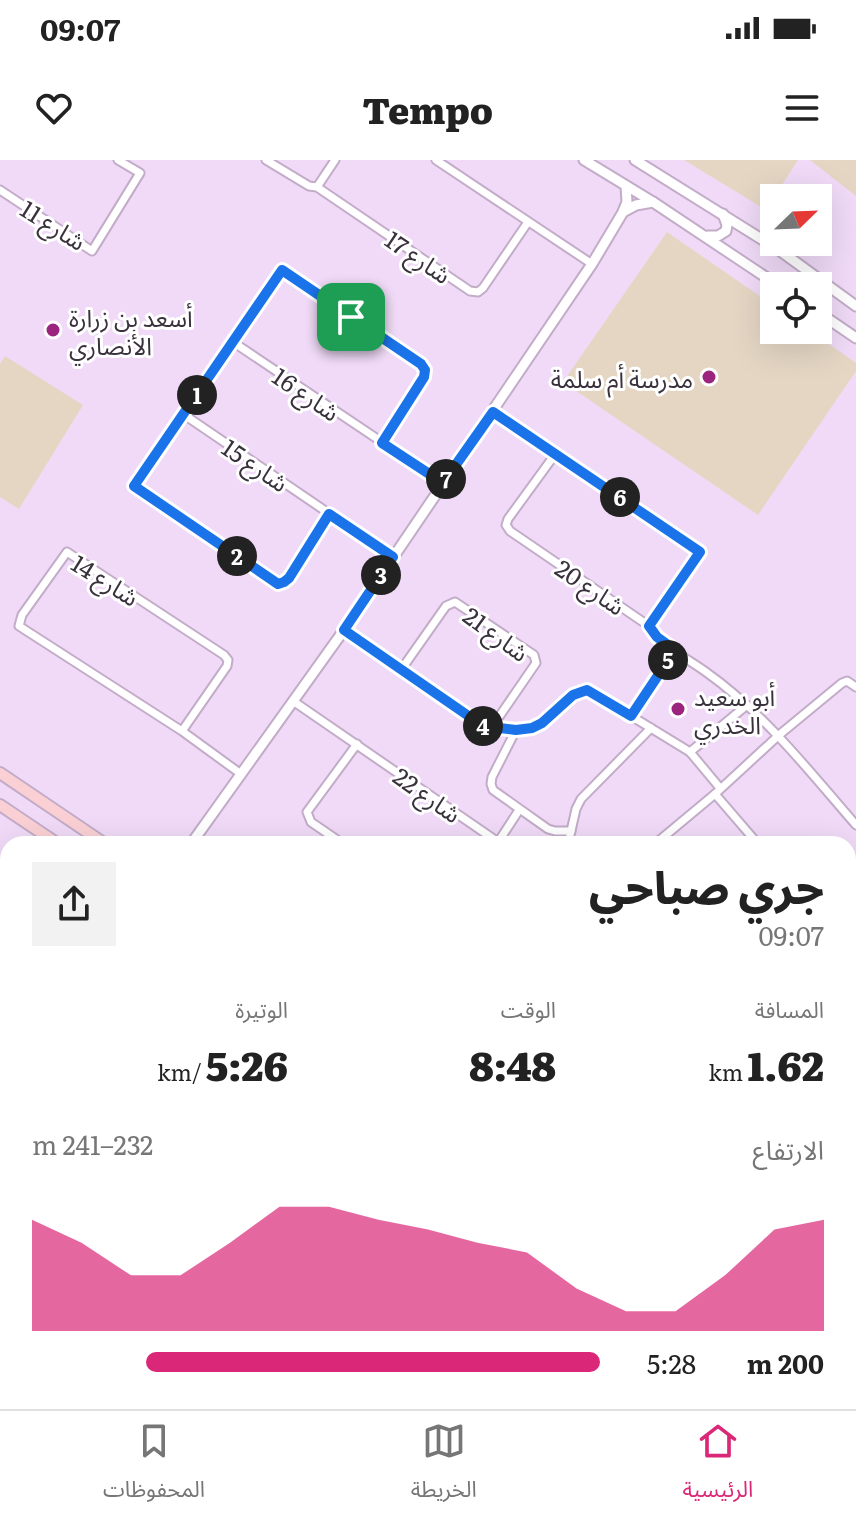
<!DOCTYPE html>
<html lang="ar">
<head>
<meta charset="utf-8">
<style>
	body { margin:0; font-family:Literata,"Noto Sans Arabic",serif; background:#f2f2f2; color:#222; direction:rtl; height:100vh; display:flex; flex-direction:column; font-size:30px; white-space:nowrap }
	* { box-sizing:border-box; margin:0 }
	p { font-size:26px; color:#767676 }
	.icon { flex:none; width:44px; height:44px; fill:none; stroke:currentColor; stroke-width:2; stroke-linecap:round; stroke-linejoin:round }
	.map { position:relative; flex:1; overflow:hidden; direction:ltr }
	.sheet { position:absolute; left:0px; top:676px; width:856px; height:574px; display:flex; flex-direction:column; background:#fff; border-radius:24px 24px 0 0; box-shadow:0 8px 32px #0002; direction:rtl }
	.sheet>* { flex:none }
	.needle { width:52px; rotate:67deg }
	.buttons { position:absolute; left:760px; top:24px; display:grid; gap:16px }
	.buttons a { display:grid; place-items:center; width:72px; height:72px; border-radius:0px; background:#fff; box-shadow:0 8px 32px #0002; font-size:40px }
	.pin { position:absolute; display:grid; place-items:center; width:68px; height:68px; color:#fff; margin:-34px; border-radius:16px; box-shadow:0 4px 12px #0006 }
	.km { position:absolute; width:40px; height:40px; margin:-20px; border-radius:50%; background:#222; color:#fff; font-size:22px; line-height:40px; text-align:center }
	.round { display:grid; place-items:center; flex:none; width:84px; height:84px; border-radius:0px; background:#f2f2f2 }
	.summary { display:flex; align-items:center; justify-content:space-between; height:136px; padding:0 32px }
	h1 { font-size:44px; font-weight:800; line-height:60px }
	.metrics { display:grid; grid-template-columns:repeat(3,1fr); gap:12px; height:136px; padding:8px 32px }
	.metrics div { display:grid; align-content:center }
	.metrics b { font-size:40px; font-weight:800 }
	.metrics small { font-size:22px; font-weight:400 }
	.metrics p { font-size:22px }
	.chart { height:224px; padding:16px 32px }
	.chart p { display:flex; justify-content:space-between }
	.chart svg { width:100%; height:144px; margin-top:8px; fill:#db2777; opacity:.7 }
	ul { padding:0 32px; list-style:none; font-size:26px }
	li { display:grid; grid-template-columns:128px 96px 1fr; align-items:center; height:60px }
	li i { height:20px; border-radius:10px; background:#db2777 }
	.status { display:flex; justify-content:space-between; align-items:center; height:56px; padding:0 40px; background:#fff; direction:ltr }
	.status svg { height:22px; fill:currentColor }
	header { display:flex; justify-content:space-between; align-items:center; height:104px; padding:0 32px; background:#fff; font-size:36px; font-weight:800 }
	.tab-bar { display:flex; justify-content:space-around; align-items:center; height:112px; border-top:2px solid #e0e0e0; background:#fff; font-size:22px; color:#767676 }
	.tab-bar a { display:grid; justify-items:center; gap:4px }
	.tab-bar .on { color:#db2777 }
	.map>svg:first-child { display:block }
	.education { fill:#e5d6c4 }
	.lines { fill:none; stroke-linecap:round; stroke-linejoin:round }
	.minor-casing { stroke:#c2acc8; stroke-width:11 }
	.tertiary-casing { stroke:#c2acc8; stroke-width:13 }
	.secondary-casing { stroke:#c2acc8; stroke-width:14 }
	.minor { stroke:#fff; stroke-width:7 }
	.tertiary { stroke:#fff; stroke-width:9 }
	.secondary { stroke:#fad0d4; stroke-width:10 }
	.route-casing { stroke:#fff; stroke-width:16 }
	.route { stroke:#1a73e8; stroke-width:10 }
	.poi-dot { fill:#9b247e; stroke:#fff; stroke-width:3 }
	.labels { text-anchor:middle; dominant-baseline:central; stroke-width:6; stroke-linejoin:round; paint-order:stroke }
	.street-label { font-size:24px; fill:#39313c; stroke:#fff }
	.poi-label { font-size:24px; fill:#39313c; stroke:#fff; text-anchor:start }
</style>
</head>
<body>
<div class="status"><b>09:07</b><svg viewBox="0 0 49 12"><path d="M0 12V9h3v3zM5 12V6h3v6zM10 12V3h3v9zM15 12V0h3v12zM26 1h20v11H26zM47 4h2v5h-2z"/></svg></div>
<header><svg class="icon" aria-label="menu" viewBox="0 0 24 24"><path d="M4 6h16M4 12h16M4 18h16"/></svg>Tempo<svg class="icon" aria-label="heart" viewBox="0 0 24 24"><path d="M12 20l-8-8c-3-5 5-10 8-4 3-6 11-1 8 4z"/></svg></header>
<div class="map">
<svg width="856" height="1249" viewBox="0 0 856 1249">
	<rect width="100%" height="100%" fill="#f0daf7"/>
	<!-- education -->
	<g class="education">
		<path d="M684,0H798L766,50Z"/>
		<path d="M810,0H856V36Z"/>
		<path d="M667,72L774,146V170H809L856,203V211L758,355L563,222Z"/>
		<path d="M5,196L83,245L19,349L0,337V204Z"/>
	</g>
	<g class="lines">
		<!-- minor casing -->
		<g class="minor-casing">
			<g id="minor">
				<path d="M266,0L309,26L317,27L470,131L478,132L483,128L528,62"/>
				<path d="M436,0L592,104"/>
				<path d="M317,27L335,0"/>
				<path d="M0,30L92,91L140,13L118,0"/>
				<path d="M233,182L443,323"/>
				<path d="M493,252L700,392L649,466"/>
				<path d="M183,254L393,397"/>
				<path d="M556,293L508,359L506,365L510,371L649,466C658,484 690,500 706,512C765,554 809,611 856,665"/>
				<path d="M329,354L289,418L284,422L278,424L134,326L282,110L421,204L425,210L424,217L382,283"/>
				<path d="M344,470L483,566L516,570L532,568L542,563L573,535L583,531L592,532L690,592L720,628"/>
				<path d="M401,510L446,446L455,442L534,495L536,503L492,567"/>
				<path d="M293,541L498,682"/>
				<path d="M631,556L675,490"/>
				<path d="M516,570L492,617L491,624L493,630L548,669L555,671H571"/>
				<path d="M182,571L227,506L228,500L224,495L67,392L22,455L19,466L182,571L241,614"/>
				<path d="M690,592L747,545"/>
				<path d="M715,634L758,684"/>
				<path d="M343,684L311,662L307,652L357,584"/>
				<path d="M497,684L519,650"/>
				<path d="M568,684L576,649L581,639L651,568"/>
				<path d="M655,684L715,634L779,575L842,523L847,521L856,527"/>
				<path d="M0,772L8,777"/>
				<path d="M848,789L856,798"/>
				<path d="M0,882L8,887"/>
				<path d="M848,927L856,936"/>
				<path d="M0,976L8,970"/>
				<path d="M848,1062L856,1071"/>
				<path d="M0,1097L8,1090"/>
				<path d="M848,1104L856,1098"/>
				<path d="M298,1242L304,1249"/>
				<path d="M420,1242L426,1249"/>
				<path d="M543,1242L548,1249"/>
				<path d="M0,1246L1,1249"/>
				<path d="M81,1249L89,1242"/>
				<path d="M220,1249L228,1242"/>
			</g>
		</g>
		<!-- tertiary casing -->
		<g class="tertiary-casing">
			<g id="tertiary">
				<path d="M584,0L653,42L779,126"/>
				<path d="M635,0L779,90L856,146"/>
				<path d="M623,52L636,45L653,42"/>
				<path d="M708,76H718L726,71L727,65L723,54"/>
				<path d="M818,152L856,178"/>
				<path d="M191,684L344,470L592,104L623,52L627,42L626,26"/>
				<path d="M848,846L856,840"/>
				<path d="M0,1205L8,1198"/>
				<path d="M0,1229L8,1222"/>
			</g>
		</g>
		<!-- secondary casing -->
		<g class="secondary-casing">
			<g id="secondary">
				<path d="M0,613L105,684"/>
				<path d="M0,645L58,684"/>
				<path d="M671,1242L675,1249"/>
				<path d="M703,1242L707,1249"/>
			</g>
		</g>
		<!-- minor -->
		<use href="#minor" class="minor"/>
		<!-- tertiary -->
		<use href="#tertiary" class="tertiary"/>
		<!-- secondary -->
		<use href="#secondary" class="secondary"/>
	</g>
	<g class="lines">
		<!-- route casing -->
		<g class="route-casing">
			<path id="route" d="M282,110L421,204L425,210L424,217L382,283L443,323L493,252L700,392L649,466L657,477L675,490L631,556L587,530L573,535L542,563L532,568L516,570L483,566L344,470L393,397L329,354L289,418L284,422L278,424L134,326Z"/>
		</g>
		<!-- route -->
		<use href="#route" class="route"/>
	</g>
	<!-- markers -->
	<g class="poi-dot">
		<circle cx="53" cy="170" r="8"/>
		<circle cx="709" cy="217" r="8"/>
		<circle cx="678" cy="549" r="8"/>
	</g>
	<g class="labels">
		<!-- street labels -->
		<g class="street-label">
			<text transform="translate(54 64) rotate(32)">شارع 11</text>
			<text transform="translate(419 96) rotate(34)">شارع 17</text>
			<text transform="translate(307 233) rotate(34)">شارع 16</text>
			<text transform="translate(256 304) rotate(34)">شارع 15</text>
			<text transform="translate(106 419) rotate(32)">شارع 14</text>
			<text transform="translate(591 426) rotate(34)">شارع 20</text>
			<text transform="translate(497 473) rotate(36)">شارع 21</text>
			<text transform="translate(428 634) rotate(35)">شارع 22</text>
		</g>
		<!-- poi labels -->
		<g class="poi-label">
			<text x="69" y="156">أسعد بن زرارة<tspan x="69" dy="28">الأنصاري</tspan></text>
			<text x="693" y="217" text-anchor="end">مدرسة أم سلمة</text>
			<text x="694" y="535">أبو سعيد<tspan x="694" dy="28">الخدري</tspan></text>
		</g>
	</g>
</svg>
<div class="buttons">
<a><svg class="needle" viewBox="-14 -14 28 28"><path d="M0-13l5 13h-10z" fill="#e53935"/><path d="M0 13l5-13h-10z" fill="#767676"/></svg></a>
<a><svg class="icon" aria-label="locate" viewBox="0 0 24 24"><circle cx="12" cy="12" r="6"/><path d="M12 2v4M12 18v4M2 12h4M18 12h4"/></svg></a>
</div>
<div class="pin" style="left:351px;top:157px;background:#1e9e55"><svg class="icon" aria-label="arrive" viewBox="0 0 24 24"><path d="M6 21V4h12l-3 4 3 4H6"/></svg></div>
<b class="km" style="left:197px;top:235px">1</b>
<b class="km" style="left:237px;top:396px">2</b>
<b class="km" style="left:381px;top:415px">3</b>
<b class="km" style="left:483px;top:566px">4</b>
<b class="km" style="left:668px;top:500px">5</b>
<b class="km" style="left:620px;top:337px">6</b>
<b class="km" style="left:446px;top:319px">7</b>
<section class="sheet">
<div class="summary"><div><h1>جري صباحي</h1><p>09:07</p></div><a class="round"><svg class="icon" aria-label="share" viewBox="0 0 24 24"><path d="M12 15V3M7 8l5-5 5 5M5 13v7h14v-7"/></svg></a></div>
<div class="metrics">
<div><p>المسافة</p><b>1.62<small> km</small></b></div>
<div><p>الوقت</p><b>8:48</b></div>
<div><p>الوتيرة</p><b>5:26<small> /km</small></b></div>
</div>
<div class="chart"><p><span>الارتفاع</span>232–241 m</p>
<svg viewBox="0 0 160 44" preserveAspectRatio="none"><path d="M0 44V10L10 17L20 27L30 27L40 17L50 6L60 6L70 10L80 13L90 17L100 20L110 31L120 38L130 38L140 27L150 13L160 10V44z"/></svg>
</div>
<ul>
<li><b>200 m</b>5:28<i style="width:80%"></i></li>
</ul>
</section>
</div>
<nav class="tab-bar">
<a class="on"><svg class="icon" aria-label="home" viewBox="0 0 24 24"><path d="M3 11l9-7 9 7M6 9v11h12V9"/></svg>الرئيسية</a>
<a><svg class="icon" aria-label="map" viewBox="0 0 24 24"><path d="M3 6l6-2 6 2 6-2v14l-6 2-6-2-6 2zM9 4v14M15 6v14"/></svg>الخريطة</a>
<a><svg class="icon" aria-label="saved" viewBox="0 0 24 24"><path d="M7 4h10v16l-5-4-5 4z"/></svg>المحفوظات</a>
</nav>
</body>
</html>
